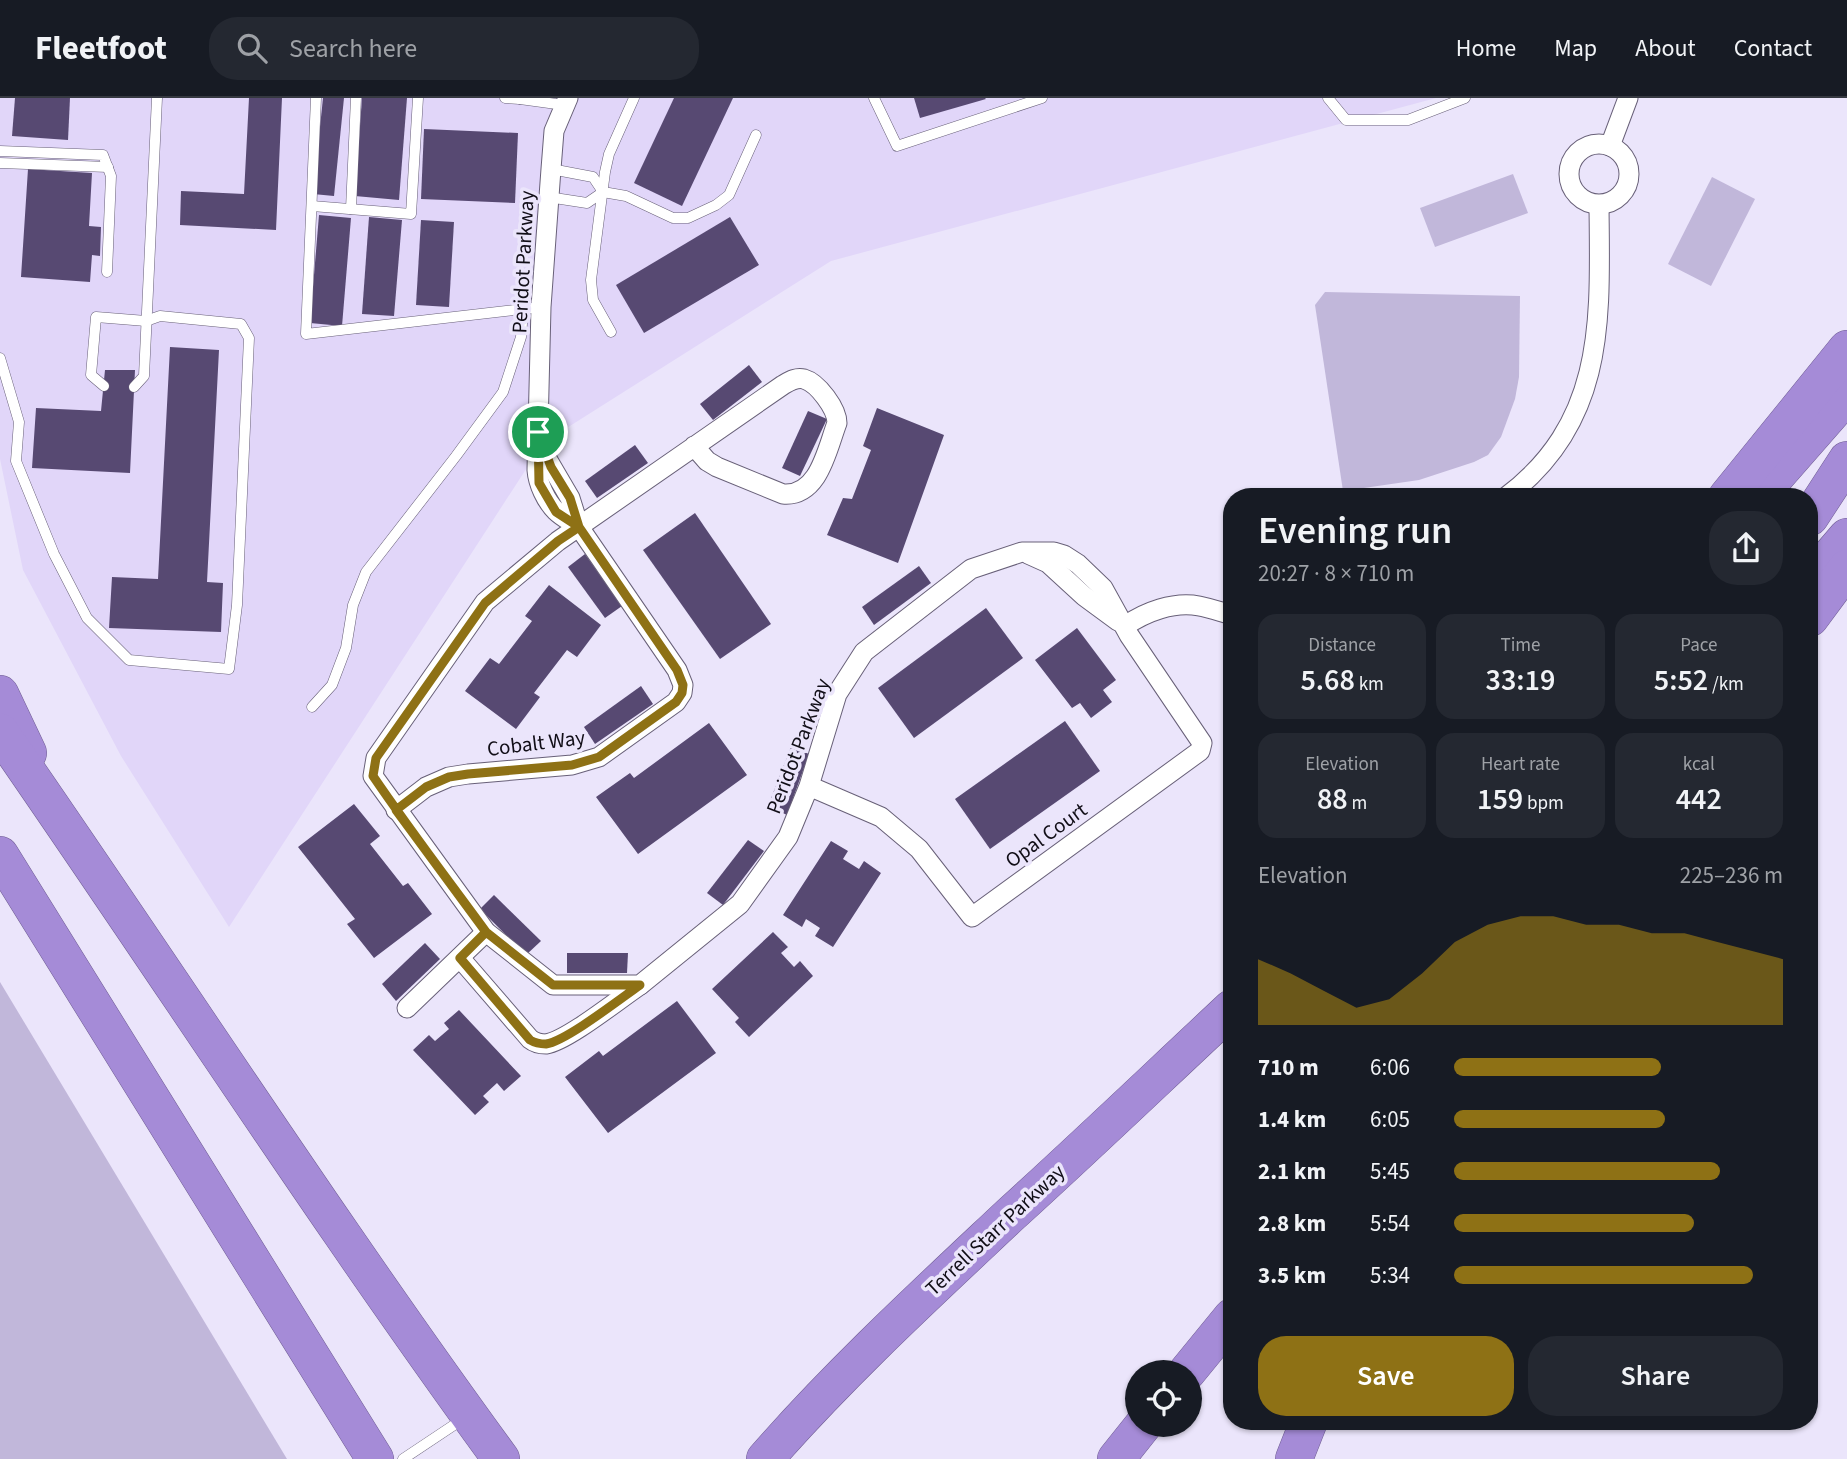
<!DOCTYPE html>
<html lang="en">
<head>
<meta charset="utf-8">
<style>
	body { margin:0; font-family:"Source Sans 3",sans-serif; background:#242831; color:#f1f3f6; height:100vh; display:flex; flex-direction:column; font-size:26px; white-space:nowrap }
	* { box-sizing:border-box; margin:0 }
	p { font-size:23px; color:#9ea1a6 }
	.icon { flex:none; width:38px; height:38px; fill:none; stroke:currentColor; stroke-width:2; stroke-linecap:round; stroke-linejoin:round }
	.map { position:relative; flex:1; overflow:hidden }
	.panel { position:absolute; left:1223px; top:390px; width:595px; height:942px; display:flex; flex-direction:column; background:#171b24; border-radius:28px; box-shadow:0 2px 5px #0004 }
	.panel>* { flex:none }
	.buttons { position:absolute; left:1125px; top:1262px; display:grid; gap:14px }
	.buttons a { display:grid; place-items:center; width:77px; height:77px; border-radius:50%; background:#171b24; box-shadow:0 2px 5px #0004; font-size:35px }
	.pin { position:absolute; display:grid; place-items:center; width:60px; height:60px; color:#fff; margin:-30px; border:4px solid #fff; border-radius:50%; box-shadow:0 2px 7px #0007 }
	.round { display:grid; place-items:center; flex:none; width:74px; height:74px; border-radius:28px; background:#242831 }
	.summary { display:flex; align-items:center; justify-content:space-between; height:119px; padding:0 35px }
	h1 { font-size:38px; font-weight:600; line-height:52px }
	.figures { display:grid; grid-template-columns:repeat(3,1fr); gap:10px; height:119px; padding:7px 35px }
	.figures div { display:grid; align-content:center; border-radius:18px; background:#242831; text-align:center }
	.figures b { font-size:30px; font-weight:600 }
	.figures small { font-size:19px; font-weight:400 }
	.figures p { font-size:19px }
	.chart { height:196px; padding:14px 35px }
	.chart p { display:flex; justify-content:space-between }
	.chart svg { width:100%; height:126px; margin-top:7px; fill:#8e7115; opacity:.7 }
	.cta { display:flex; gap:14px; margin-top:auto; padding:14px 35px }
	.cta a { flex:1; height:80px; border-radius:28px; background:#8e7115; color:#fff; font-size:28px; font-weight:600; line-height:80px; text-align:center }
	.cta a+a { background:#242831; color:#f1f3f6 }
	ul { padding:0 35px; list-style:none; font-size:23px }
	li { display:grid; grid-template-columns:112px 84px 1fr; align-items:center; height:52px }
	li i { height:18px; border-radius:9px; background:#8e7115 }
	header { display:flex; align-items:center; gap:42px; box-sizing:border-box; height:98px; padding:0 35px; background:#171b24; border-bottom:2px solid #363941 }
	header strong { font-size:33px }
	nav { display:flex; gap:38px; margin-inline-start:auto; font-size:24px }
	.search { width:490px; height:63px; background:#242831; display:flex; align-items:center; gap:18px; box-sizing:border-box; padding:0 24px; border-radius:28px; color:#9ea1a6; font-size:26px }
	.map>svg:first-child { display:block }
	.built { fill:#e1d6f9 }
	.green { fill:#c1b7da }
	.building { fill:#574972 }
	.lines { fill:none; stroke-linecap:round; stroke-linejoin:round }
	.lane-casing { stroke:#686078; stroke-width:11 }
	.street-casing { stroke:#686078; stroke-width:21 }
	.highway-casing { stroke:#715f94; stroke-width:38 }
	.lane { stroke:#fff; stroke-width:10 }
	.street { stroke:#fff; stroke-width:19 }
	.highway { stroke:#a58bd7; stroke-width:37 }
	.route-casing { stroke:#fff; stroke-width:14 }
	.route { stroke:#8e7115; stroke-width:9 }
	.labels { text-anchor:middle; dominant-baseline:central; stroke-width:7; stroke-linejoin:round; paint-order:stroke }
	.street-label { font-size:21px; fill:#110e17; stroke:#ebe5fb }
</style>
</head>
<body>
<header>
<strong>Fleetfoot</strong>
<div class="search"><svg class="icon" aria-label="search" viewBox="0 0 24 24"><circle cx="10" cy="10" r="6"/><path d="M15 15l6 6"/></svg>Search here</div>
<nav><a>Home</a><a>Map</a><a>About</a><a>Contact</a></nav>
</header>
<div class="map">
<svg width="1847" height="1361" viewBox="0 0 1847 1361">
	<rect width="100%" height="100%" fill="#ebe5fb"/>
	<!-- built -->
	<path class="built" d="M0,0H1436L831,163L543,345L229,829L121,658L23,472L0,361Z"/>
	<!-- green -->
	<g class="green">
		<path d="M1513,76L1528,115L1435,149L1420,110Z"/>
		<path d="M1712,79L1755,101L1711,188L1668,166Z"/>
		<path d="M1325,194L1520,198L1519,279L1515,301L1501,339L1488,357L1474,364L1419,382L1343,393L1315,207Z"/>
		<path d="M0,884L287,1361H0Z"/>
	</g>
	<!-- building -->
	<g class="building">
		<path d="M15,0H70L68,42L12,38Z"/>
		<path d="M249,0H282L276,132L180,127L181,93L244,96Z"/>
		<path d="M323,0H344L334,98L313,96Z"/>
		<path d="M362,0H407L399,102L355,98Z"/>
		<path d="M674,0H733L682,108L634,85Z"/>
		<path d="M914,0H985L986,1L920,20Z"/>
		<path d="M424,31L518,35L515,105L421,101Z"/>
		<path d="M28,71L92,75L89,128L101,129L100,158L92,157L90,184L21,179Z"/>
		<path d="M319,117L351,120L342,228L310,225Z"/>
		<path d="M369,119L402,122L394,218L362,216Z"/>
		<path d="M730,119L759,167L644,235L616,187Z"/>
		<path d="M421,122L454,124L449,209L416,207Z"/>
		<path d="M170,249L219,252L207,484L223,485L221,534L109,530L112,479L158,481Z"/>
		<path d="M749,267L762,284L713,322L700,306Z"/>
		<path d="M105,272H135L130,375L32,370L36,310L101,313Z"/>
		<path d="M877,310L944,337L898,465L827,437L843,400L852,401L871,352L863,348Z"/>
		<path d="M808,313L827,321L800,378L782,370Z"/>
		<path d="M635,347L648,365L597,400L585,383Z"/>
		<path d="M695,415L771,526L720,561L643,452Z"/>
		<path d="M585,456L622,508L605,520L568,469Z"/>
		<path d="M919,468L931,485L874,527L862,509Z"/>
		<path d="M549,487L601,527L577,559L567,552L534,595L540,599L516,631L465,593L490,560L499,566L532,523L525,518Z"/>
		<path d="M986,510L1023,560L914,640L878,590Z"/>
		<path d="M1077,530L1116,582L1103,592L1112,604L1091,620L1080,605L1072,610L1035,562Z"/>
		<path d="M641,588L653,606L595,646L584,629Z"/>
		<path d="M1065,623L1100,673L990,751L955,701Z"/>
		<path d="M709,625L747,677L638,756L596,699L630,675L634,680Z"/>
		<path d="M791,649L809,656L787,717L768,708Z"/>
		<path d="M354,706L380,738L370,746L403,788L408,785L432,816L374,860L347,826L355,821L298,749Z"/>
		<path d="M748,742L764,753L723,807L707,795Z"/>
		<path d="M831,743L848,753L843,761L859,771L864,763L881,775L833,849L815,838L820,830L806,821L802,829L783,817Z"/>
		<path d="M494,797L541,843L526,857L480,811Z"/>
		<path d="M773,834L788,849L781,855L794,869L800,863L813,878L749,939L735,924L739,920L712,891Z"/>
		<path d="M425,845L440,861L396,903L382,886Z"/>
		<path d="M567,855H628L627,875H567Z"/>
		<path d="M677,903L716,955L608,1035L565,979L599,953L603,958Z"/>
		<path d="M459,912L521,978L504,993L497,985L483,998L489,1004L475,1017L413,952L429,937L435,943L449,931L444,925Z"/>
	</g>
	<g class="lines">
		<!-- lane casing -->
		<g class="lane-casing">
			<g id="lane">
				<path d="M316,0L306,236L541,209"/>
				<path d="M505,0L520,1"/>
				<path d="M520,0V1L564,7"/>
				<path d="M874,0L897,48L1042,0"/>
				<path d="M1328,0L1346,22H1408L1465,0"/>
				<path d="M0,53L103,57L111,78L107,174"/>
				<path d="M0,65L108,69"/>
				<path d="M603,94L626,98L673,120H688L716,107L729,97L756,37"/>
				<path d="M548,99L587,105L603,94L593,79L551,71"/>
				<path d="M312,108L411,116L418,0"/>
				<path d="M351,111L356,0"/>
				<path d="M611,234L593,202L591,182L605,74L609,56L634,0"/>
				<path d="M0,260L19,324L16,363L54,456L87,520L129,562L229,571L237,507L249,240L241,226L160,218L146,223L96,219L91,277L104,288"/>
				<path d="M134,289L144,278L157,0"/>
				<path d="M312,609L332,587L346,550L353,507L366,474L456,358L503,294L521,239L523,212"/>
				<path d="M403,1361L463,1321"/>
			</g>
		</g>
		<!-- street casing -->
		<g class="street-casing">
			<g id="street">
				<path d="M568,0L554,33L551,71L541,209L537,372C538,386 546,403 556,413C562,419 572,424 579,429"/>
				<circle cx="1599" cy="76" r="30"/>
				<path d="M1610,48L1628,0"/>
				<path d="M694,348L707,363L717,369L783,396C819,399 827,351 837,325C837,311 818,285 804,281C796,279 790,283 783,287L558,443L485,504L376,660L373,678L486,834L553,887H640L740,806L788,739L809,688L837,596L864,554L971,471L1022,454H1054L1064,457L1078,466L1103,490L1129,537L1202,645L1200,653L972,819L919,751L881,719L809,688"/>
				<path d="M1506,399C1607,323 1600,220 1599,107"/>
				<path d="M1028,456L1048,465L1084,498L1118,523"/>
				<path d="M1125,528C1145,514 1174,503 1199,508C1210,510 1221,514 1232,517"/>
				<path d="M396,712L426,689L449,679L468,676L572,667L599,659L676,604L682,595L683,587L677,572L579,429L570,400L546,359L538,334"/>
				<path d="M460,860L530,941C535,945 539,946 546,946C567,943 619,901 640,887"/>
				<path d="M407,910L486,834"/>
			</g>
		</g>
		<!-- highway casing -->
		<g class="highway-casing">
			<g id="highway">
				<path d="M1762,394L1847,297"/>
				<path d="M1727,399L1847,251"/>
				<path d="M1810,419L1847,362"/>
				<path d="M1810,482L1847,439"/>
				<path d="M1810,520L1847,470"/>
				<path d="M0,596L28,655"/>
				<path d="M0,634C168,876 327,1123 501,1361"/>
				<path d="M0,757L375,1361"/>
				<path d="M1187,1274L1232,1219"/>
				<path d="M765,1361C841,1274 926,1196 1010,1117C1085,1049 1158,979 1232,910"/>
				<path d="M1116,1361L1144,1326"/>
				<path d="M1294,1361L1309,1323"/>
			</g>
		</g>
		<!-- lane -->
		<use href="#lane" class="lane"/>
		<!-- street -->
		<use href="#street" class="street"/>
		<!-- highway -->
		<use href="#highway" class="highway"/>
	</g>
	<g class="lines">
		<!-- route casing -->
		<g class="route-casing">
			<path id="route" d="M538,334L551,369L570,400L579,429L677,572L683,587L682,595L676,604L599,659L572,667L468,676L449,679L426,689L396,712L486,834L553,887H640C620,901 566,943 546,946C539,946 535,945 530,942L460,860L486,834C448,782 409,731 373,678L376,660L485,505L558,443L579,429L556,414L539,385L538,334"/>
		</g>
		<!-- route -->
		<use href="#route" class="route"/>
	</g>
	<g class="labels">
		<!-- street labels -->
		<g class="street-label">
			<text transform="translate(523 164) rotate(-87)">Peridot Parkway</text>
			<text transform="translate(536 645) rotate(-7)">Cobalt Way</text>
			<text transform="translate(798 648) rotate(-69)">Peridot Parkway</text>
			<text transform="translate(1046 737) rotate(-36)">Opal Court</text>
			<text transform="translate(995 1132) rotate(-43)">Terrell Starr Parkway</text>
		</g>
	</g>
</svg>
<div class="buttons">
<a><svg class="icon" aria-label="locate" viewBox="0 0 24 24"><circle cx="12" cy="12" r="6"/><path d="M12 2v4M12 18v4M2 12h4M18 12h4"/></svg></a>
</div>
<div class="pin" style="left:538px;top:334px;background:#1e9e55"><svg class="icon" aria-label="arrive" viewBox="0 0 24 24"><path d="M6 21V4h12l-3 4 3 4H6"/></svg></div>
<section class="panel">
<div class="summary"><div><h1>Evening run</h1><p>20:27 · 8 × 710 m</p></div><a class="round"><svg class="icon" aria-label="share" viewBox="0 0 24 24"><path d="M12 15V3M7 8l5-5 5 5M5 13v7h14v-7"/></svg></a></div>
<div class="figures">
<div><p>Distance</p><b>5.68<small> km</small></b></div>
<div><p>Time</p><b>33:19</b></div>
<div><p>Pace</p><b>5:52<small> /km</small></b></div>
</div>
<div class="figures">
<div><p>Elevation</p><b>88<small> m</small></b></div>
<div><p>Heart rate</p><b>159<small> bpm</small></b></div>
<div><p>kcal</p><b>442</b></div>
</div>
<div class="chart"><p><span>Elevation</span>225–236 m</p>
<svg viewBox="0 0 160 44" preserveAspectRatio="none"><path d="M0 44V21L10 26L20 32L30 38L40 35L50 26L60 15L70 9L80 6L90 6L100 9L110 9L120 12L130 12L140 15L150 18L160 21V44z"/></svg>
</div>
<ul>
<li><b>710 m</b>6:06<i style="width:63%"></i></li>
<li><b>1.4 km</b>6:05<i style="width:64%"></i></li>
<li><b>2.1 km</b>5:45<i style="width:81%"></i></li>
<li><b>2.8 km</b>5:54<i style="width:73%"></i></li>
<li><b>3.5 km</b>5:34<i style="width:91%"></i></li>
</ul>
<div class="cta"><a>Save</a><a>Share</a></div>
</section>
</div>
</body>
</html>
